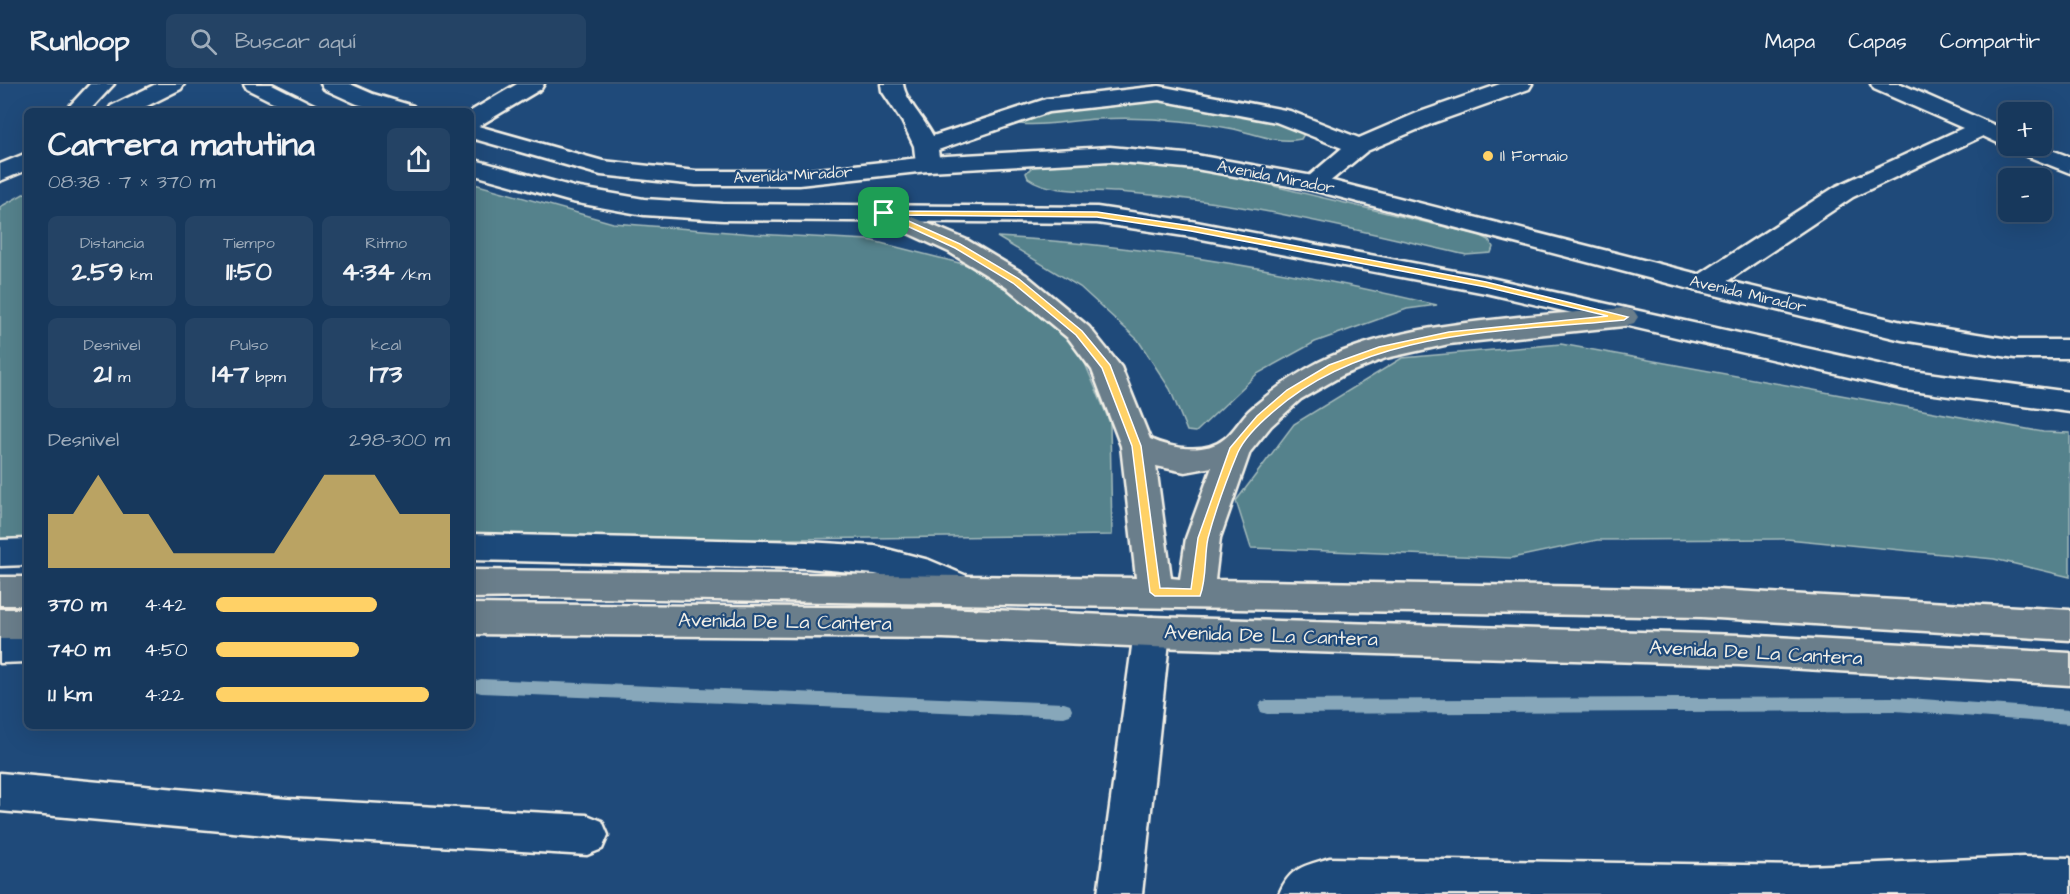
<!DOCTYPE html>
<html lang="es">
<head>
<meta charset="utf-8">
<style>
	body { margin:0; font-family:"Architects Daughter",sans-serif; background:#244365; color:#f1f3f6; height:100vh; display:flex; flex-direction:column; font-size:22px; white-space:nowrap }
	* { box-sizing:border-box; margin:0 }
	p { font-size:20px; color:#9eacbb }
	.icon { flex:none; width:33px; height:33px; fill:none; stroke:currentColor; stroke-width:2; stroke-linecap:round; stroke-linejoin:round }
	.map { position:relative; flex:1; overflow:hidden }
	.drawer { position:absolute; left:24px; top:24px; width:450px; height:621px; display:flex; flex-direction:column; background:#17385c; border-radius:9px; box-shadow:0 6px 24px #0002,0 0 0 2px #365272 }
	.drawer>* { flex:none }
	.buttons { position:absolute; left:1998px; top:18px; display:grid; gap:12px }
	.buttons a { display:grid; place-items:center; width:54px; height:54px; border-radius:9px; background:#17385c; box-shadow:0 6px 24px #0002,0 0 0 2px #365272; font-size:30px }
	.pin { position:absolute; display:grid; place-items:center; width:51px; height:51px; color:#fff; margin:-26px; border-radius:12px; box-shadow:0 3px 9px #0006 }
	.round { display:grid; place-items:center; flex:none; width:63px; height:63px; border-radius:9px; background:#244365 }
	.headline { display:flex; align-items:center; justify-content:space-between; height:102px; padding:0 24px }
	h1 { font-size:33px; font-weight:700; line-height:45px }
	.metrics { display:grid; grid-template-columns:repeat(3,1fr); gap:9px; height:102px; padding:6px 24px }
	.metrics div { display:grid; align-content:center; border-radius:9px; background:#244365; text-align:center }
	.metrics b { font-size:26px; font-weight:700 }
	.metrics small { font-size:16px; font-weight:400 }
	.metrics p { font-size:16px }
	.chart { height:168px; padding:12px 24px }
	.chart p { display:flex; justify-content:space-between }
	.chart svg { width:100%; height:108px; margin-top:6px; fill:#ffd166; opacity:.7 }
	ul { padding:0 24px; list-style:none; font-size:20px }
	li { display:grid; grid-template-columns:96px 72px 1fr; align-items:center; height:45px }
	li i { height:15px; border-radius:8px; background:#ffd166 }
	header { display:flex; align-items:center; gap:36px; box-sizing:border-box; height:84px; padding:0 30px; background:#17385c; border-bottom:2px solid #365272 }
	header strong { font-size:28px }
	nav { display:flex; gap:33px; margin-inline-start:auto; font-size:21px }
	.search { width:420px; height:54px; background:#244365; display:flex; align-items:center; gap:15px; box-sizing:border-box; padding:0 21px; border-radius:9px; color:#9eacbb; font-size:22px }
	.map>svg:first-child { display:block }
	.green { fill:#54828c; stroke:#a4baba; stroke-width:1.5 }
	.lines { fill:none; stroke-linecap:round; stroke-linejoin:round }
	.stream { fill:#87a7ba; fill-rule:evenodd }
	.street-casing { stroke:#f4f1e8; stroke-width:5 }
	.secondary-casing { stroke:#f4f1e8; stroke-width:5 }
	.primary-casing { stroke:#f4f1e8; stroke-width:5 }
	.street { fill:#1f4a7a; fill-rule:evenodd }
	.secondary { fill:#1f4a7a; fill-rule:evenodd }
	.primary { fill:#6b7e8b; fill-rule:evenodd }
	.route { fill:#ffd166; stroke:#fff; stroke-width:1.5; fill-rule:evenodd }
	.poi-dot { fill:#ffd166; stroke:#1f4a7a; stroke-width:2 }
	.labels { text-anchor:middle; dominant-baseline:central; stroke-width:4.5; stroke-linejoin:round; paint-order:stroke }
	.far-poi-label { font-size:16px; fill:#f4f1e8; stroke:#1f4a7a; text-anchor:start }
	.far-street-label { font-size:16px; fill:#f4f1e8; stroke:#1f4a7a }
	.street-label { font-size:20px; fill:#f4f1e8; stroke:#1f4a7a }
</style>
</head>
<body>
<header>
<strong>Runloop</strong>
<div class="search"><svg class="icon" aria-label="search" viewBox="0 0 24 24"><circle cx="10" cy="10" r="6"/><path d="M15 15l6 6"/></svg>Buscar aquí</div>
<nav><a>Mapa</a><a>Capas</a><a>Compartir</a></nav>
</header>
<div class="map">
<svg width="2070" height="810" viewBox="0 0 2070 810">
	<rect width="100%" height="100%" fill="#1f4a7a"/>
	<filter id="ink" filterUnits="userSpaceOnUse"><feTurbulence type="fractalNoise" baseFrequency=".0167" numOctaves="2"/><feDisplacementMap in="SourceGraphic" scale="12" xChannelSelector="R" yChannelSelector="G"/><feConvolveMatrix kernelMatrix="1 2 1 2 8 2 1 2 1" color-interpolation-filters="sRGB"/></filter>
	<g filter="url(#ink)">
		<!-- green -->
		<g class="green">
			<path d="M1167,16L1224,22L1300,44L1304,50L1301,55C1278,60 1256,50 1234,45C1190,36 1142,33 1097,35C1071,36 1046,43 1020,40L1018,36C1060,17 1121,17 1167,16Z"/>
			<path d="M1051,78H1122L1223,90L1479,151L1489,156L1493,163L1491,169L1466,171C1351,144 1235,116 1117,108C1092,106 1048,109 1028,94L1026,89L1033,82Z"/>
			<path d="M471,99L613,139L754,150L869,156L979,184L1071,246L1110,339L1112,451L471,459Z"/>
			<path d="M27,108V464H0V123Z"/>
			<path d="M997,153C1145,161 1292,187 1437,221L1407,225L1315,258L1257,290L1196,348L1187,347L1170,305L1138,256L1080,203Z"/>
			<path d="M1561,260L2043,348L2070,349V493L1994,475L1787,455L1597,456L1512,474L1251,464L1236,417L1294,340L1402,274Z"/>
		</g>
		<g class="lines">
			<!-- stream -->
			<g class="stream">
				<path d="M481,595L1064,619L1070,621L1072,626L1070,631L1064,633L481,609L475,607L473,602L475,597Z"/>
				<path d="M1895,613L2070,626V640L1895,627L1267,630L1261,628L1259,623L1261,618L1267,616Z"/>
			</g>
			<!-- street casing -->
			<g class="street-casing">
				<g id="street">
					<path d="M517,0H544L541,5L479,42L471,44V27Z"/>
					<path d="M881,0H903C905,16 925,36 933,52L1046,15L1159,2L1290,27L1359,54L1417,29L1500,0H1532L1529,5L1433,39L1367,67L1322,104L1313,106L1304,104L1301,99L1342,64L1276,38L1159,16L1049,28L938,66L940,80L937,85L928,87L919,85L916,80L914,62L902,37L882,7Z"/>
					<path d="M1871,0H1901L2008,47L2010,62L2000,60L1983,52L1853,113L1714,206L1704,208L1694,206L1690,200L1694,194L1835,103L1963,44L1874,5Z"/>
					<path d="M2010,62H2041L2070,73V89L2014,67Z"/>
					<path d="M1152,533L1165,537L1170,548L1142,810H1098L1134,548L1139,537Z"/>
					<path d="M0,689L288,715L587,731L602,737L608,751L602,765L587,771L288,753L0,727Z"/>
					<path d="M2023,773L2070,774V810H1279C1290,783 1304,782 1330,774L1807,782Z"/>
				</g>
			</g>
			<!-- secondary casing -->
			<g class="secondary-casing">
				<g id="secondary">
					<path d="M90,0H114L89,27H65Z"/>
					<path d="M156,0H184L181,5L137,27H108L111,22Z"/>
					<path d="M244,0H272L316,22L319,27H291L247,5Z"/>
					<path d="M321,0H350L373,10L413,22L416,27H381L357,20L324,5Z"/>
					<path d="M471,40L603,77L696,87H799L928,73L1110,63L1196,71L1313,92L1706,192L1902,238L2015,256H2070V274H2015L1902,256L1694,206L1312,106L1196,85L1110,77L928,87L799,101H696L601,91L471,54Z"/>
					<path d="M27,69V86L0,97V80Z"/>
					<path d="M471,75L574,103L644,115L723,120L1097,123L1191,137L1486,193L1905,286L2070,308V328L1905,306L1486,209L1191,153L1097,139L723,136L644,131L572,118L471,90Z"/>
					<path d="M471,450L807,458L875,462L929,476L974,495L979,505L974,515L961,519L910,498L875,490L807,484L471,476Z"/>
					<path d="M27,455V481L0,482V456Z"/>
					<path d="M27,548V578L0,579V549Z"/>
				</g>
			</g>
			<!-- primary casing -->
			<g class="primary-casing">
				<g id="primary">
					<path d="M884,121L967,156L1026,191L1089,243L1121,283L1150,355C1171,364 1204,371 1224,355C1235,347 1241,333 1252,324C1273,306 1294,291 1319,278C1401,236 1532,233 1624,224L1634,227L1638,233L1634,239L1624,242L1449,260L1386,274L1343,291L1301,315L1271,342L1250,368L1220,454L1215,496L1701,505L2070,526V556L1701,533L542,513L471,514V486L1136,494L1121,362L1092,286L1069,255L1006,203L949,168L875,134L871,129L875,124ZM1156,382L1185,388L1212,383L1186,454L1180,495L1171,494Z"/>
					<rect x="0" y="493" width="27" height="28"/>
					<path d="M471,520L943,524L1152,533L1740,551L2070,569V601L1740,581L1152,563L943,554L471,550Z"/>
					<rect x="0" y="525" width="27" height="30"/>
				</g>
			</g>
			<!-- street -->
			<use href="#street" class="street"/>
			<!-- secondary -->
			<use href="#secondary" class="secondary"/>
			<!-- primary -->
			<use href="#primary" class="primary"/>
		</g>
	</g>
	<!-- route -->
	<path class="route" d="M884,127L1097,128L1191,142L1486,198L1628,233L1624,236C1506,248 1368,244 1274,327C1262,337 1245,353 1238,368C1228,392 1215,428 1208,454C1204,472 1207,494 1200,512H1155L1150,508L1132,362L1102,284L1076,251L1013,199L955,164L881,130L880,129ZM895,131L1097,133L1191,147L1486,203L1608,232L1449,248L1379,263L1329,281L1287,306L1257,332L1230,364L1198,454L1191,505L1160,504L1141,362L1110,281L1082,247L1019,195L960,160Z"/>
	<!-- markers -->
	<circle class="poi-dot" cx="1488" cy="72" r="6"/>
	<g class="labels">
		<!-- far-poi labels -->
		<g class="far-poi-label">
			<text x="1500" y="72">Il Fornaio</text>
		</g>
		<!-- far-street labels -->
		<g class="far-street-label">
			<text transform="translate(793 91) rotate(-3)">Avenida Mirador</text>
			<text transform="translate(1276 93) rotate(11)">Avenida Mirador</text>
			<text transform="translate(1748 210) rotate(13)">Avenida Mirador</text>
		</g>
		<!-- street labels -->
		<g class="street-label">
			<text transform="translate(785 538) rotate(1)">Avenida De La Cantera</text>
			<text transform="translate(1271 552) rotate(2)">Avenida De La Cantera</text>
			<text transform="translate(1756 569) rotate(3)">Avenida De La Cantera</text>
		</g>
	</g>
</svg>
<div class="buttons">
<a>+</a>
<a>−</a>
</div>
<div class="pin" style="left:884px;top:129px;background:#1e9e55"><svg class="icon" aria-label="arrive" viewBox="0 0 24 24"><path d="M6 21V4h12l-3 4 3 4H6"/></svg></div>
<section class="drawer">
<div class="headline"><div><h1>Carrera matutina</h1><p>08:38 · 7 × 370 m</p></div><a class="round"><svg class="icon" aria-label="share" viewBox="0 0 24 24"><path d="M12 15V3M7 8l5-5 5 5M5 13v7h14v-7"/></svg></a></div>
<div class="metrics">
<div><p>Distancia</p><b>2.59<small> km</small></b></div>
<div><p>Tiempo</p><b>11:50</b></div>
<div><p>Ritmo</p><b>4:34<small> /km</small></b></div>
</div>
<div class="metrics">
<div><p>Desnivel</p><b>21<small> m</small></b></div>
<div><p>Pulso</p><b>147<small> bpm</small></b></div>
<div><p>kcal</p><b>173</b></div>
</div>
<div class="chart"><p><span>Desnivel</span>298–300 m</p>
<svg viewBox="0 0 160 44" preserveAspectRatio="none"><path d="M0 44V22L10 22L20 6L30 22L40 22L50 38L60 38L70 38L80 38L90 38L100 22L110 6L120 6L130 6L140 22L150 22L160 22V44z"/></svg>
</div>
<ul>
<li><b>370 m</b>4:42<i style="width:69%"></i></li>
<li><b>740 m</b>4:50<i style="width:61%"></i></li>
<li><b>1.1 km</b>4:22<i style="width:91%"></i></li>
</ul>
</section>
</div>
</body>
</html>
